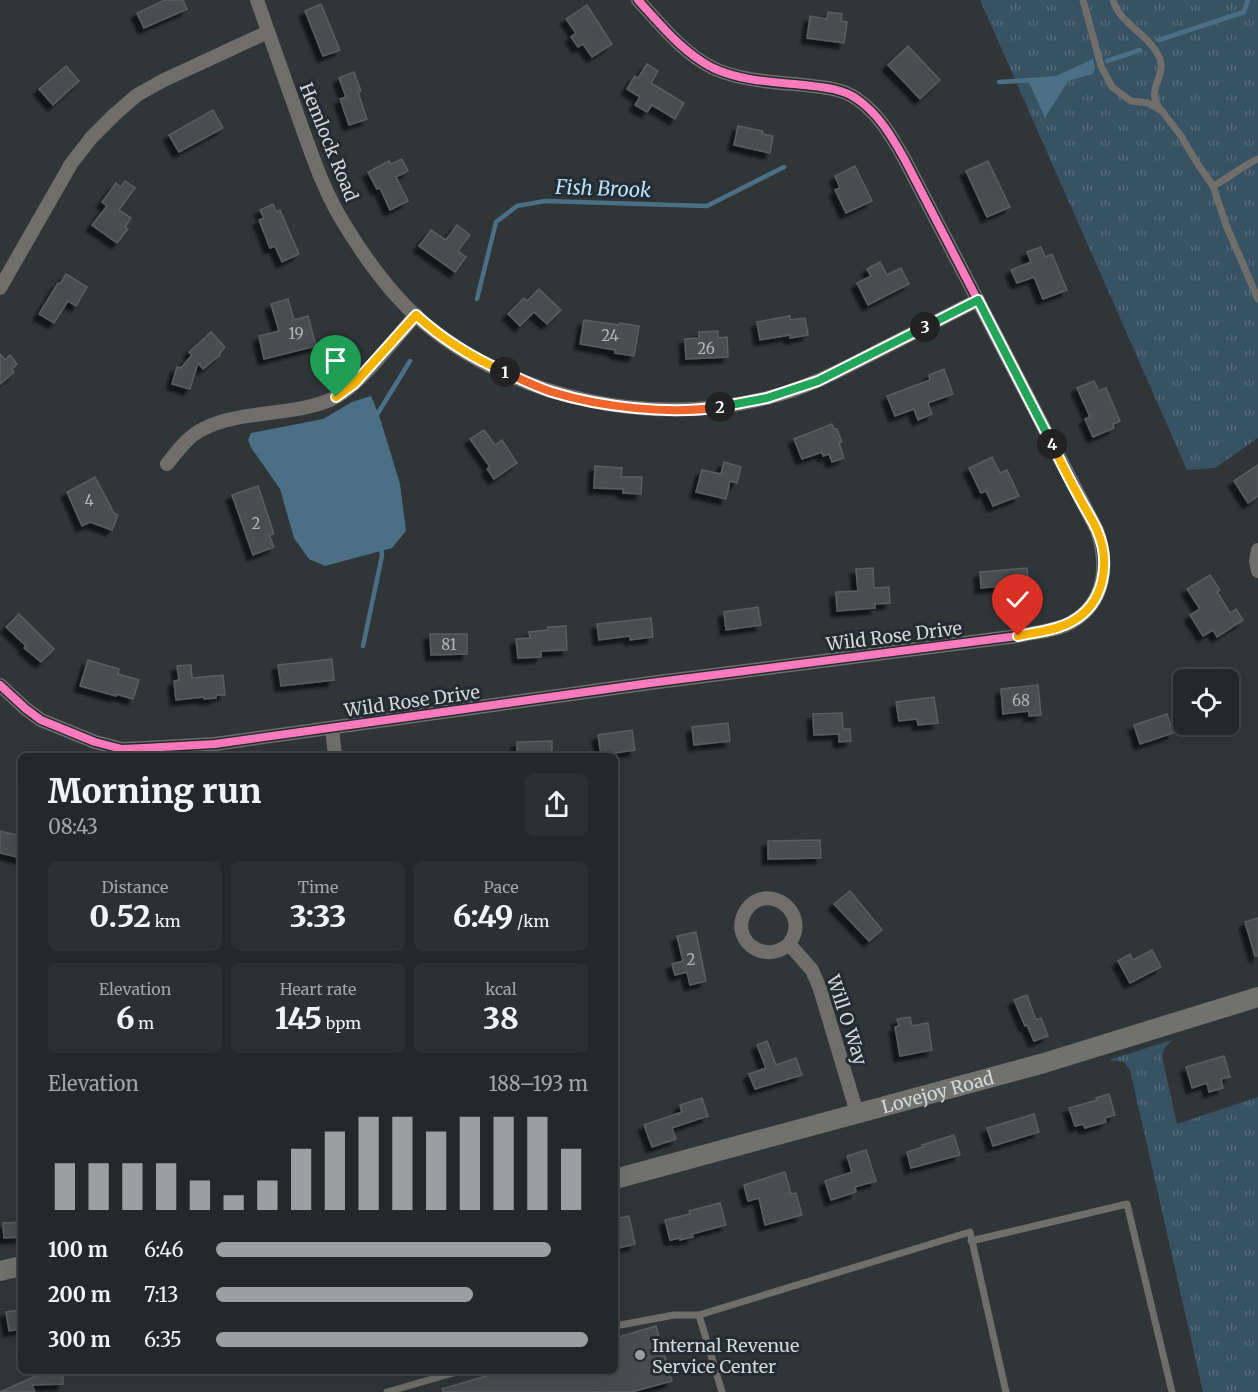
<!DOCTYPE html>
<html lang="en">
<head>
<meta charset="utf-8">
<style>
	body { margin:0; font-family:Merriweather,serif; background:#2c3032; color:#f1f3f6; height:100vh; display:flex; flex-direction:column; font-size:22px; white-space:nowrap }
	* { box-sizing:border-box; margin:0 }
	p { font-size:20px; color:#a3a6a8 }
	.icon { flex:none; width:33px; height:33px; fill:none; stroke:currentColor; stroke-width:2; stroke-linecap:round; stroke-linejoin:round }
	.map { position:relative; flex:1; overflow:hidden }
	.details { position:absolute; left:18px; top:753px; width:600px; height:621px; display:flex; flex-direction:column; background:#24282a; border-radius:9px; box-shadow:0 6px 24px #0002,0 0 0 2px #414447 }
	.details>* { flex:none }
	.fabs { position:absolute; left:1173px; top:669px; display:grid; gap:12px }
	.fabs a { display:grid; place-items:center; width:66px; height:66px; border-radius:9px; background:#24282a; box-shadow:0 6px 24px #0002,0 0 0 2px #414447; font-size:30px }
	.pin { position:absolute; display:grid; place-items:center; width:51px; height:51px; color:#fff; margin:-62px -26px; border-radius:50% 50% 50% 0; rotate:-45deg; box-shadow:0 0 6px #0007 }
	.pin .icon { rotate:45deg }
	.km { position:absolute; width:30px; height:30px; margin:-15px; border-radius:50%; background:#222; color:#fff; font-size:16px; line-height:30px; text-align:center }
	.round { display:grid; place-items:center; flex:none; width:63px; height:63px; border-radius:9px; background:#2c3032 }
	.head { display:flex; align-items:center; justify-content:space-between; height:102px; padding:0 30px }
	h1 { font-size:33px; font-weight:800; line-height:45px }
	.figures { display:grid; grid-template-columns:repeat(3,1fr); gap:9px; height:102px; padding:6px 30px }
	.figures div { display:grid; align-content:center; border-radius:9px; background:#2c3032; text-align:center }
	.figures b { font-size:30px; font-weight:800 }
	.figures small { font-size:16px; font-weight:400 }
	.figures p { font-size:16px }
	.chart { height:168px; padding:12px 30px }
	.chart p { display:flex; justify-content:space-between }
	.chart svg { width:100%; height:108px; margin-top:6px; stroke:#999fa2; stroke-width:6 }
	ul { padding:0 30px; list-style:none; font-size:20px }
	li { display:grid; grid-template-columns:96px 72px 1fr; align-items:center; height:45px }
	li i { height:15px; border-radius:8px; background:#999fa2 }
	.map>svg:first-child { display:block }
	.grass { fill:url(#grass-tufts) }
	.water { fill:#4b7086 }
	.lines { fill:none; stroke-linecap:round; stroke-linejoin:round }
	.stream { stroke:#4b7086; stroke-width:4.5 }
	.building { fill:#4a4e51; stroke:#595d60; stroke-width:1.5; filter:url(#shadow) }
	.service { stroke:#706e6a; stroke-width:7 }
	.minor { stroke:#706e6a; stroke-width:14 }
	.secondary { stroke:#71716d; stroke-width:20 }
	.cycleway-casing { stroke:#232c32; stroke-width:11 }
	.cycleway { stroke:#fd7abc; stroke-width:8 }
	.split-1-casing { stroke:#fff; stroke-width:12 }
	.split-2-casing { stroke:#fff; stroke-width:12 }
	.split-3-casing { stroke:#fff; stroke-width:12 }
	.split-4-casing { stroke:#fff; stroke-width:12 }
	.split-5-casing { stroke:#fff; stroke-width:12 }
	.split-1 { stroke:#f5b400; stroke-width:8 }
	.split-2 { stroke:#f0652b; stroke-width:8 }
	.split-3 { stroke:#22a559; stroke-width:8 }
	.split-4 { stroke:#22a559; stroke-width:8 }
	.split-5 { stroke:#f5b400; stroke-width:8 }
	.poi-dot { fill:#999fa2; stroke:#232c32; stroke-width:2 }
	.labels { text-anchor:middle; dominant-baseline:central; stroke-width:6; stroke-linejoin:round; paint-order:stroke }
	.number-label { font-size:15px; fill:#b0b6b8 }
	.street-label { font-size:18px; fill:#d2d8db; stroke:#232c32 }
	.poi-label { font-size:18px; fill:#d2d8db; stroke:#232c32; text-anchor:start }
	.water-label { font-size:20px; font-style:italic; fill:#bae1fa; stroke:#232c32 }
</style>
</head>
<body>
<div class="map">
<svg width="1258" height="1392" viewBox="0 0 1258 1392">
	<defs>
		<pattern id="grass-tufts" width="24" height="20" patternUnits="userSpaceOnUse" patternTransform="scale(1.5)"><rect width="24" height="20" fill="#375263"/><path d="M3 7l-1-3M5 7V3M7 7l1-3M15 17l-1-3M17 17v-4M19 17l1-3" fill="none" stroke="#536a79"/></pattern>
		<filter id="shadow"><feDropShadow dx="-5.5" dy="5.5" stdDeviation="1.5" flood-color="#0009"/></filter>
	</defs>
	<rect width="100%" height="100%" fill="#303538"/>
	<!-- grass -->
	<g class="grass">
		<path d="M980,0H1258V438L1215,468L1187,470Z"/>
		<path d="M1172,1040L1164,1049L1162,1057L1177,1124L1258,1097V1392H1203L1130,1070L1124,1062L1109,1060Z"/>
	</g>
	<!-- water -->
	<g class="water">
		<path d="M1093,59L1095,67L1093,74L1068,81L1045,118L1027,78L1056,76Z"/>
		<path d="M371,396L379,415L400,484L406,531L392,548L325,566L309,559L294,538L280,489L252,449L248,440L251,433L323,419L352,402Z"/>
	</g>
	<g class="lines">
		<!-- stream -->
		<g class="stream">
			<path d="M1159,40L1244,12L1248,0"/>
			<path d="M1107,61L1140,50"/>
			<path d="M999,82L1034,80"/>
			<path d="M477,299L496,222L517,206L545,201L707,206L784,167"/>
			<path d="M375,418L410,361"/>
			<path d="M363,646L382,556L381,546"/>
		</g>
	</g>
	<!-- building -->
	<g class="building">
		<path d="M165,0H183L187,9L144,28L137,13Z"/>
		<path d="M321,4L340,50L323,56L305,11Z"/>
		<path d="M587,5L612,44L592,57L583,44L578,47L571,37L576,33L566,19Z"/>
		<path d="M828,12L842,14L841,21L847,22L844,43L807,38L810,16L827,19Z"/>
		<path d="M908,46L940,80L920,99L888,65Z"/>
		<path d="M647,64L658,71L651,83L684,103L675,119L652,105L647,112L635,105L640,97L627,89L635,76L638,78Z"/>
		<path d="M66,66L79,81L53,105L39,89Z"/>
		<path d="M354,72L361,91L358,92L367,119L349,125L340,99L346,97L339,78Z"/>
		<path d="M213,110L223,128L179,152L169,135Z"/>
		<path d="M738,126L763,131L762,134L773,136L770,153L734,145Z"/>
		<path d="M402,159L408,171L396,177L408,201L390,210L380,188L377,189L368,172L389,161L391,164Z"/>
		<path d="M988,161L1010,207L987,217L966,171Z"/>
		<path d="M855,166L872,201L846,213L835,190L840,188L835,176Z"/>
		<path d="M125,181L135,188L119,210L131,218L125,227L128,229L117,243L92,225L107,206L102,202L116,183L121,187Z"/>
		<path d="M273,204L276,212L280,210L299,254L282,262L275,246L270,248L259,220L264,218L260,210Z"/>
		<path d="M457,225L470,235L458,251L466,257L455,272L419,246L431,230L446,240Z"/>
		<path d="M1041,247L1045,257L1052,254L1067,290L1043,299L1034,277L1017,283L1011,270L1031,262L1027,252Z"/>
		<path d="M880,262L887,275L901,268L909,284L868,305L857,283L871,276L867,269Z"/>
		<path d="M66,274L87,287L76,306L68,301L54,323L39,314L58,283L60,284Z"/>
		<path d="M539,289L561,310L547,324L534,312L520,326L508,314L524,298L527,301Z"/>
		<path d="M288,299L294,320L308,316L316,346L264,359L259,336L279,331L271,304Z"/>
		<path d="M790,316V320L805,318L808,335L790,338V335L760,340L757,322Z"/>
		<path d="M584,320L619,325L620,323L639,326L634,356L615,353V350L580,344Z"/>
		<path d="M718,331V338L727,337L728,357L686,359L685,339L699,338V332Z"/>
		<path d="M211,332L225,347L219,354L220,355L203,369L198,363L190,389L172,384L177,367L181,368L192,355L189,352Z"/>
		<path d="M0,354L5,360L10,355L17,364L12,369L14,372L0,384Z"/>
		<path d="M944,369L953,394L928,403L932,414L918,420L914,409L895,416L887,396L930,380L929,375Z"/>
		<path d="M1094,381L1099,391L1106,388L1120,421L1113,424L1114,428L1093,437L1085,419L1090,417L1077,388Z"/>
		<path d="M832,424L834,429H837L842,442L839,443L844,458L832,462L829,454L823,456L822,452L802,459L794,439Z"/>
		<path d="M484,430L495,445L502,440L517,463L494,479L487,469L490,467L470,439Z"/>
		<path d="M992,457L1000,473L1007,470L1019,496L993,506L986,491L981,493L969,468Z"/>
		<path d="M724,462L741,467L737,483L730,481L726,499L696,492L702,470L721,474Z"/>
		<path d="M1258,465V496L1248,503L1234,481Z"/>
		<path d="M595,466L622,468L621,477H642L641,494L623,493V489L594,488Z"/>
		<path d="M95,477L114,513L118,515L112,530L90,522L82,526L67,492Z"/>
		<path d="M258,486L274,534L269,535L274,547L253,555L232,495Z"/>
		<path d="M873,568L874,588L889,587L890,603L875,604V608L837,611L836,592L858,591L856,569Z"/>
		<path d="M1027,568L1029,590L1002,592V586L981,588L980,572Z"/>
		<path d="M1210,575L1220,590L1217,592L1230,613L1236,609L1243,620L1217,637L1213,630L1203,636L1190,615L1200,609L1187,589Z"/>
		<path d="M758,607L761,625L726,630L724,612Z"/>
		<path d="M19,614L54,649L41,662L24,648L26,646L6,627Z"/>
		<path d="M651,618L653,637L630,640V636L599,640L597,624Z"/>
		<path d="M566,626L567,650L541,651V657L518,658L516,639L530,638L529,632L548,630V627Z"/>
		<path d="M430,634H467V654L431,655Z"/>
		<path d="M332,659L334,680L281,686L278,665Z"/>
		<path d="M88,660L119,669L118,674L139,680L133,699L116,694V696L80,686Z"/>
		<path d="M191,665L192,678L223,675L225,695H216V698L204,699V697L176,700L174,681L179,680L177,666Z"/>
		<path d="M1038,685L1041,715L1029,716V711L1003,714L1001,689Z"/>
		<path d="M934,697L938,723L918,725L917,719L899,721L896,702Z"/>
		<path d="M842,713L843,729H850L851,741L839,742V734L814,735L813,714Z"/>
		<path d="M1167,714L1173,733L1140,744L1134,725Z"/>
		<path d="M728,723L730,741L694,745L692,727Z"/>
		<path d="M632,730L635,750L601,755L598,735Z"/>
		<path d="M552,741V756H517V742Z"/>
		<path d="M0,831L21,836V858L0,853Z"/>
		<path d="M820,840L821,858L768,859V841Z"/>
		<path d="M850,891L882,930L869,941L834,904Z"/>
		<path d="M1258,918V956H1255L1245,922Z"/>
		<path d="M696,932L706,981L690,985L687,972L675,975L672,964L683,961L677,936Z"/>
		<path d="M1152,950L1161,967L1130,983L1118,961L1130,954L1133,960Z"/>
		<path d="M1027,995L1036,1020L1041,1018L1048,1036L1034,1041L1027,1025L1025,1026L1014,1000Z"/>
		<path d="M910,1017L912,1026L928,1023L932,1050L900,1056L895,1027L899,1026L897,1019Z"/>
		<path d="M767,1041L776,1065L796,1058L802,1075L755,1089L749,1074L766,1068L757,1045Z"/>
		<path d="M1224,1056L1230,1077L1221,1079L1223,1088L1209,1092L1207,1083L1192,1088L1186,1067Z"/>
		<path d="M1109,1094L1115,1115L1105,1118L1106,1122L1085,1128L1083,1124L1075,1126L1069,1108L1097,1100L1096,1098Z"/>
		<path d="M702,1098L708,1116L672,1128L676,1139L652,1147L644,1125L682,1112L680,1105Z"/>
		<path d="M1034,1114L1039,1132L993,1146L987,1128Z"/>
		<path d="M954,1135L960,1155L911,1168L907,1152L923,1147L922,1145Z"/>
		<path d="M866,1150L876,1181L855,1187L856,1192L831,1200L825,1181L852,1172L847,1156Z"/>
		<path d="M785,1172L791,1194L796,1193L802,1215L765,1225L759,1198L748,1201L744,1185Z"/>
		<path d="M720,1203L726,1225L692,1234L693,1237L680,1240V1238L670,1240L665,1220L690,1214L689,1211Z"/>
		<path d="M629,1216L635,1244L615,1249V1219Z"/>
		<path d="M21,1222V1237L4,1238L3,1223Z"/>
		<path d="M21,1310V1329L9,1331L6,1312Z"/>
		<path d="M656,1326L672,1381L632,1392H443L442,1389L503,1371H615V1338Z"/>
		<path d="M47,1371H63V1384L32,1385L35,1392H0Z"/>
	</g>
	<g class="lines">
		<!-- service -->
		<g class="service">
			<path d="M1083,0L1101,66L1112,87L1131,101L1148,103L1162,111L1181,136L1197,163L1213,186L1226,225L1258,299"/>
			<path d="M1113,0C1120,25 1150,34 1160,59C1166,78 1145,89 1160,109"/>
			<path d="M1213,186C1229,178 1242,166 1258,159"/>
			<path d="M971,1241L1127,1204L1172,1392"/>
			<path d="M699,1315L722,1392"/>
			<path d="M615,1326L674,1315H699L970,1232L1006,1392"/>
			<path d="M387,1392L460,1371"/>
		</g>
		<!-- minor -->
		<g class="minor">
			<path d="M257,0C271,40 285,79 299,119C311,152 322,186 340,217C362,254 392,296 424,323C517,400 651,427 767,398C805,389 839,371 874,353C909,335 943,318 978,300"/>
			<path d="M0,288L71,164L91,138L114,115L137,95L164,80L268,32"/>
			<path d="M167,464C177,452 188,436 203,429C241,409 298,417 336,397C362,383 395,338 416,315"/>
			<path d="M1258,550L1256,561L1258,571"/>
			<path d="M0,685L26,709L41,720L95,742L122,749L144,748L215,744L650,683L1018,636C1035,632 1057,631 1072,622C1107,601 1108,564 1097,530L905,160C892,137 879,114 857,99C842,88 821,87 804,85C773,82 741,81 713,68C683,53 660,24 638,0"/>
			<path d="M332,728L335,756"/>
			<path d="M789,944C812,913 768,881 747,909C727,937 763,967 789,944L812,970L820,989L857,1113"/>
		</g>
		<!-- secondary -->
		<g class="secondary">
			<path id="s1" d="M615,1179L1044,1063L1258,997"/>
			<path d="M0,1271L21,1266"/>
		</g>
		<!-- cycleway casing -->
		<g class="cycleway-casing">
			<path id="cycleway" d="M0,685L26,709L41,720L95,742L122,749L144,748L215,744L650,683L1018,636C1035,632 1057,631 1072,622C1107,601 1108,564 1097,530L905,160C892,137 879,114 857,99C842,88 821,87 804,85C773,82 741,81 713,68C683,53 660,24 638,0"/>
		</g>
		<!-- cycleway -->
		<use href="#cycleway" class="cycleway"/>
	</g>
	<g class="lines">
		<!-- split-1 casing -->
		<g class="split-1-casing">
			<path id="split-1" d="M336,397L354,384L416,315C442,339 473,358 505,372"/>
		</g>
		<!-- split-2 casing -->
		<g class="split-2-casing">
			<path id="split-2" d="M505,372C520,379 536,387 552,392C601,407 669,415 720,407"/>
		</g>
		<!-- split-3 casing -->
		<g class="split-3-casing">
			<path id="split-3" d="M720,407L767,398L818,381L925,327"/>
		</g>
		<!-- split-4 casing -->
		<g class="split-4-casing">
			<path id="split-4" d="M925,327L978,300L1052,444"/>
		</g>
		<!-- split-5 casing -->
		<g class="split-5-casing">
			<path id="split-5" d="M1018,636C1035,632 1055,631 1071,622C1105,604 1111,562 1097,530C1091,517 1083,505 1077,493C1068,477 1060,460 1052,444"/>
		</g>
		<!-- split-1 -->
		<use href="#split-1" class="split-1"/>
		<!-- split-2 -->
		<use href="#split-2" class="split-2"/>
		<!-- split-3 -->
		<use href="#split-3" class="split-3"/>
		<!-- split-4 -->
		<use href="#split-4" class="split-4"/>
		<!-- split-5 -->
		<use href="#split-5" class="split-5"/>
	</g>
	<!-- markers -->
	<circle class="poi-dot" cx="640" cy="1355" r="6"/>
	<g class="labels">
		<!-- number labels -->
		<g class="number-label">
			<text x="296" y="333">19</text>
			<text x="610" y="335">24</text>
			<text x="706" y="348">26</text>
			<text x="89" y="500">4</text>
			<text x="256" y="523">2</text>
			<text x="449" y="644">81</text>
			<text x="1021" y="700">68</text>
			<text x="691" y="959">2</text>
		</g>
		<!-- street labels -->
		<g class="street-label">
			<text transform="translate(329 142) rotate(68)">Hemlock Road</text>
			<text transform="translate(894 636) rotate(-7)">Wild Rose Drive</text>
			<text transform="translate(412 701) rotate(-8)">Wild Rose Drive</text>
			<text transform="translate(847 1020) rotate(72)">Will O Way</text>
			<text stroke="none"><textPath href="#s1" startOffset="334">Lovejoy Road</textPath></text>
		</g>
		<!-- poi labels -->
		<g class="poi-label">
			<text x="652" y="1345">Internal Revenue<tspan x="652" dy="21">Service Center</tspan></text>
		</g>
		<!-- water labels -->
		<g class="water-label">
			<text transform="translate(603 188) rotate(2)">Fish Brook</text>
		</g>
	</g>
</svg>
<div class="fabs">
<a><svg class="icon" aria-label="locate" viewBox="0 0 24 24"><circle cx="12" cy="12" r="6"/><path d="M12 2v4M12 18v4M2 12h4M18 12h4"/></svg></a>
</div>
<div class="pin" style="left:336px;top:397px;background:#1e9e55"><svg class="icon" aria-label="arrive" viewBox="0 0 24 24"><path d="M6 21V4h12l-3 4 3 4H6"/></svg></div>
<div class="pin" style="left:1018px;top:636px;background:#d93025"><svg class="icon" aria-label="check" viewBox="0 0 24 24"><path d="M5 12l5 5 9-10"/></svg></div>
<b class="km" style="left:505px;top:372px">1</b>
<b class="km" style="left:720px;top:407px">2</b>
<b class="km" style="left:925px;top:327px">3</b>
<b class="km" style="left:1052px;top:444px">4</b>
<section class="details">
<div class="head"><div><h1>Morning run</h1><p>08:43</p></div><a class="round"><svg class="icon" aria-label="share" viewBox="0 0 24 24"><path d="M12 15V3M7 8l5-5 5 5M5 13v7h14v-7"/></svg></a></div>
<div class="figures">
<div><p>Distance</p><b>0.52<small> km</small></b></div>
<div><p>Time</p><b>3:33</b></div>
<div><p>Pace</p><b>6:49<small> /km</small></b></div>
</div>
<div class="figures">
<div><p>Elevation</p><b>6<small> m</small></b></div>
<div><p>Heart rate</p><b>145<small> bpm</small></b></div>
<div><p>kcal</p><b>38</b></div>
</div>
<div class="chart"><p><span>Elevation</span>188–193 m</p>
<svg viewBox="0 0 160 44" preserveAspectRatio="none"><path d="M5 44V25M15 44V25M25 44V25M35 44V25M45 44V32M55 44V38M65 44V32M75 44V19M85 44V12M95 44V6M105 44V6M115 44V12M125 44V6M135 44V6M145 44V6M155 44V19"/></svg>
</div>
<ul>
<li><b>100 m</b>6:46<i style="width:90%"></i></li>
<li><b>200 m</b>7:13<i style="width:69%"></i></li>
<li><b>300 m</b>6:35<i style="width:100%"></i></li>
</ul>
</section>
</div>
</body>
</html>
